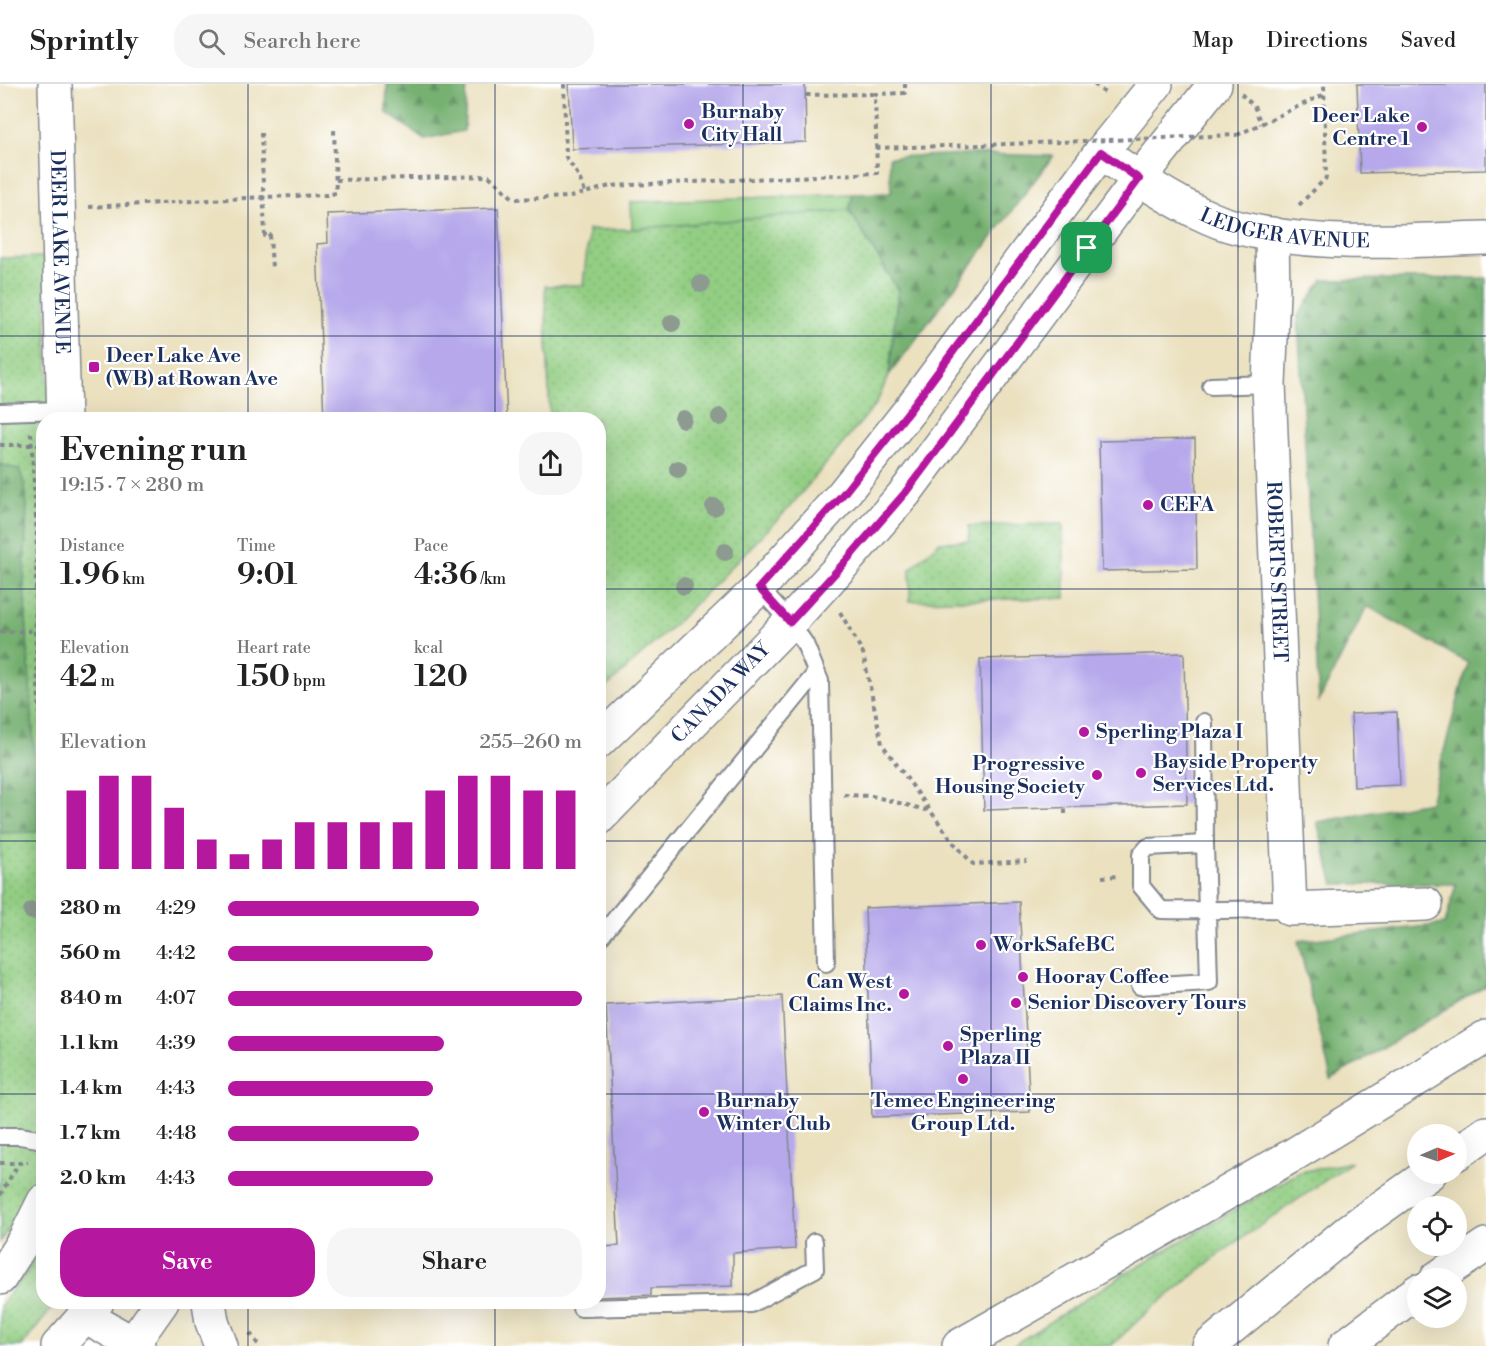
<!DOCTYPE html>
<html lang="en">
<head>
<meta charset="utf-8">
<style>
	body { margin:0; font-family:"Libre Bodoni",serif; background:#f6f6f6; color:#222; height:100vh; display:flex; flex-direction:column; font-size:22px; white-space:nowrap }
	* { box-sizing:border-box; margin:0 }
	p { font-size:20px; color:#767676 }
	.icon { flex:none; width:33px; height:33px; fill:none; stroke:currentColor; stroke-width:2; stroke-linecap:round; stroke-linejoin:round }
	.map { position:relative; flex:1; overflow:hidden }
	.panel { position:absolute; left:36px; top:328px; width:570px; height:897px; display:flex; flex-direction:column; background:#fff; border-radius:24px; box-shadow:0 6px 24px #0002 }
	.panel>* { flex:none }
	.needle { width:39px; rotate:88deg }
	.controls { position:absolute; left:1407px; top:1040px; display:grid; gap:12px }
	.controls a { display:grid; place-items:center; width:60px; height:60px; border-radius:50%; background:#fff; box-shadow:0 6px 24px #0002; font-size:30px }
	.pin { position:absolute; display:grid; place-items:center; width:51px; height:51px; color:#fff; margin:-26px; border-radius:12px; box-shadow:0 3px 9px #0006 }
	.round { display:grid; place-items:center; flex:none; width:63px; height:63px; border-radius:24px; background:#f6f6f6 }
	.overview { display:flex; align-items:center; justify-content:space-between; height:102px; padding:0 24px }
	h1 { font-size:33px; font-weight:600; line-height:45px }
	.metrics { display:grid; grid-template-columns:repeat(3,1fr); gap:9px; height:102px; padding:6px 24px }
	.metrics div { display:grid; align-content:center }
	.metrics b { font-size:30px; font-weight:600 }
	.metrics small { font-size:16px; font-weight:400 }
	.metrics p { font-size:16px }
	.chart { height:168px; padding:12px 24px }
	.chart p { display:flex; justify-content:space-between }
	.chart svg { width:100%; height:108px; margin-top:6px; stroke:#b5179e; stroke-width:6 }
	.primary-button { display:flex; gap:12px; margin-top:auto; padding:12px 24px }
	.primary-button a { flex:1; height:69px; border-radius:24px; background:#b5179e; color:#fff; font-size:24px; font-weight:600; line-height:69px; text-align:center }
	.primary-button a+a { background:#f6f6f6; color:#222 }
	ul { padding:0 24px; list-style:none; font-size:20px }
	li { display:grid; grid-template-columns:96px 72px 1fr; align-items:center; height:45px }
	li i { height:15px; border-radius:8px; background:#b5179e }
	header { display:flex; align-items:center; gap:36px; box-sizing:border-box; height:84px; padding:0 30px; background:#fff; border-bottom:2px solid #e0e0e0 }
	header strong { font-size:28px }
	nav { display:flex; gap:33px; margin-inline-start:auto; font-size:21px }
	.search { width:420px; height:54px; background:#f6f6f6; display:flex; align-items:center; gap:15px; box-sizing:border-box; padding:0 21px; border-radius:24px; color:#767676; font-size:22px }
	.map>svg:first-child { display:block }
	.grass { fill:url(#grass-dots); stroke:#577e70; stroke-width:1.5 }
	.forest { fill:url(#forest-firs); stroke:#487068; stroke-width:1.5 }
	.garden { fill:#93ce83; stroke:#577e70; stroke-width:1.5 }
	.building { fill:#b6a8eb }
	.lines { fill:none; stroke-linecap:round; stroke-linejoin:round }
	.lane-casing { stroke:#83888e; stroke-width:20 }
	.street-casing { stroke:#83888e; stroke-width:36 }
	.secondary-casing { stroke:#83888e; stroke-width:36 }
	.highway-casing { stroke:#83888e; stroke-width:36 }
	.path { stroke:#83888e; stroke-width:4; stroke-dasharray:4.5 4.5; stroke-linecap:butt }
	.lane { stroke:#fff; stroke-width:16 }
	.street { stroke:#fff; stroke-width:33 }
	.secondary { stroke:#fff; stroke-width:33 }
	.highway { stroke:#fff; stroke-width:33 }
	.path-bridge { stroke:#83888e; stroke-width:4; stroke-dasharray:4.5 4.5; stroke-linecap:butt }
	.tree { fill:#8c9a90 }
	.route-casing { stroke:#fff; stroke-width:12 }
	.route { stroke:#b5179e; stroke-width:8 }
	.grid { fill:none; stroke:#1b2f5e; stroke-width:1.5; stroke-opacity:0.55 }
	.poi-dot { fill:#b5179e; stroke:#fff; stroke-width:2 }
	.labels { text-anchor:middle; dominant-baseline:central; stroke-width:4.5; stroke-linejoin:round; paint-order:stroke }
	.poi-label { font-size:20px; font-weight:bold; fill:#1b2f5e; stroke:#fff; text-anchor:start }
	.street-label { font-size:20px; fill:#1b2f5e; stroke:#fff }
</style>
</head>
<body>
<header>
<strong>Sprintly</strong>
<div class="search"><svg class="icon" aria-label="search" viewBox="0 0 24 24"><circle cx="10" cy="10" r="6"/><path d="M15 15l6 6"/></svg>Search here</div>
<nav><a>Map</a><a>Directions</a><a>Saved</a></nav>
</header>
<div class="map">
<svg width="1486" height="1262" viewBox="0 0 1486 1262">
	<defs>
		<pattern id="grass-dots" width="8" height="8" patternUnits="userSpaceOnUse" patternTransform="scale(1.5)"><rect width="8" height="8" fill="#93ce83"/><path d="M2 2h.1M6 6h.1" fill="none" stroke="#7eb174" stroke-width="1.8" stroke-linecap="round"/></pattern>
		<pattern id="forest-firs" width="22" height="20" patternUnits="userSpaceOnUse" patternTransform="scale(1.5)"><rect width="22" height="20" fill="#76b171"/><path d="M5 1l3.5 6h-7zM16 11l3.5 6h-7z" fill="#609060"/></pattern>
	</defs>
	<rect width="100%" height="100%" fill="#fff"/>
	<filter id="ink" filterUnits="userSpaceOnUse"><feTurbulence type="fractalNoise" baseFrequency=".0167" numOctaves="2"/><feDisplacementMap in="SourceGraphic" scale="12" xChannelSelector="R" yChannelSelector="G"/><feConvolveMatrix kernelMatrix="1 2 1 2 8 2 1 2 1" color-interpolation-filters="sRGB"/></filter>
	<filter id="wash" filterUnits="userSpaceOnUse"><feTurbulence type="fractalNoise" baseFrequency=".008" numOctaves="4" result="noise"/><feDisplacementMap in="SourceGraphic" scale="24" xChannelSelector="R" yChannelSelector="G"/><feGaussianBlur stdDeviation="1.35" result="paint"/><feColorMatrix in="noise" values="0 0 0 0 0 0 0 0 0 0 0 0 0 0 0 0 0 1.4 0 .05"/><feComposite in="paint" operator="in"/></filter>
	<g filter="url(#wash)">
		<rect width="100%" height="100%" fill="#ebe1bf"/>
		<!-- grass -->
		<g class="grass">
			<path d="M849,126L898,206L889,291L876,320L788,425L680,535L599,610L598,336H550L545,202L583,201L588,156V146L632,145Z"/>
			<path d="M44,173L50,336H44V1084L37,1097L0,1158V174Z"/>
			<path d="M1063,440L1065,514L910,517V485L939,458L969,457V442Z"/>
			<path d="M1352,1078L1225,1166L1145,1230L1111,1262H1012L1131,1186L1300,1088Z"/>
			<path d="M43,1161L44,1218H57L22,1262H0V1222L28,1186Z"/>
		</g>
		<!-- forest -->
		<g class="forest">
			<path d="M387,0H467L464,47L424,55L386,28Z"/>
			<path d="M977,70L1053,72L889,291L898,206L849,126L853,110L891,109L889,73Z"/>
			<path d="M1486,194V901L1331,995L1298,857L1445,840L1456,800H1334L1317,738L1430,718L1468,579L1367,522L1319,617L1298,232L1323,196Z"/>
			<path d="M0,380L20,386L25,403L27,422L24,499L39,748L0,749Z"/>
		</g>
		<!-- garden -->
		<path class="garden" d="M853,110L849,126L632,145L631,118Z"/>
		<g id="blocks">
			<!-- building -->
			<g class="building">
				<path d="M569,0H805L806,58L572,65Z"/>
				<path d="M1357,0H1486V86L1360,89Z"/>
				<path d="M498,124L507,336H324L317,160L328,159L327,130Z"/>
				<path d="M1195,355L1197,485L1102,487L1099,357Z"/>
				<path d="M1184,569L1187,720L984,726L980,575Z"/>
				<path d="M1397,628L1400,701L1354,703L1351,630Z"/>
				<path d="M1019,818L1030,1028L872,1033L865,824Z"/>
				<path d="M782,912L795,1165L733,1169V1202L651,1204V1211L598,1213V1163L619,1162L606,921Z"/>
			</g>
		</g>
	</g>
	<g filter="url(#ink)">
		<use href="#blocks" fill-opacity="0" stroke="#83888e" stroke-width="1.5"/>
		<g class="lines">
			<!-- lane casing -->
			<g class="lane-casing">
				<g id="lane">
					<path d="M1211,302L1269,300"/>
					<path d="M0,328L63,326"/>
					<path d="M759,504L790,538L805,560L820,597L826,879"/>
					<path d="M1204,638L1205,760"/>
					<path d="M598,856L816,589"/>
					<path d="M1140,902L1209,898L1205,760L1148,763L1141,771V802L1161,826C1204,827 1247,825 1290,825"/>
					<path d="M0,1052H20L44,1056"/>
					<path d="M581,1224L751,1220L815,1185L814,1158"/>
				</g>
			</g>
			<!-- street casing -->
			<g class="street-casing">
				<g id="street">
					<path id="s1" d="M55,0L64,336"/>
					<path id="s2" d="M1101,68C1136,93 1171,117 1210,134C1225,141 1242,145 1258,148C1334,163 1410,156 1486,154"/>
					<path id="s3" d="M1272,150L1273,209L1269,300L1290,825L1426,820"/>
					<path d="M0,1194L26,1153L44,1117"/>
				</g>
			</g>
			<!-- secondary casing -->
			<g class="secondary-casing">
				<g id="secondary">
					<path d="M598,658L759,504L844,409L909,327L1101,68L1156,0"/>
					<path id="s4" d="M598,735L790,538L845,478L905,409L1139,95L1215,0"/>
					<path d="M209,1218L212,1238L221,1262"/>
					<path d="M85,1232L138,1262"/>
					<path d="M58,1262L97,1218"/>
					<path d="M131,1262L162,1218"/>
				</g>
			</g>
			<!-- highway casing -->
			<g class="highway-casing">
				<g id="highway">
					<path d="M1456,1070L1486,1049"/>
					<path d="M1437,1194L1486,1161"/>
					<path d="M959,1262L1293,1071L1486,953"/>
					<path d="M1209,1262L1350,1146L1430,1089"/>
					<path d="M1345,1262L1418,1207"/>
				</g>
			</g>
			<!-- path -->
			<g class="path">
				<path d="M564,0L566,73L578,91L585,108"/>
				<path d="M1094,0L1105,9"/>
				<path d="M1241,10L1254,22L1261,40"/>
				<path d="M806,11L875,10"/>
				<path d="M261,49L265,152L270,151L272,184"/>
				<path d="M1237,51L1325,10"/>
				<path d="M876,64L983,61"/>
				<path d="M336,96L489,92L514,115L570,113L610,102L877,89L875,10L905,9V0"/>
				<path d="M1299,121L1326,94L1324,0"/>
				<path d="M89,123L264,113L327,111L336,109L334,45"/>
				<path d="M31,349L37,451L35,547L44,705"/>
				<path d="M0,361H44"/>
				<path d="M840,528L863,569L882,660L953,758L973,780L1027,777"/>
				<path d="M0,548L35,547"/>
				<path d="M844,711L872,712L930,727"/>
				<path d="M1065,730V724"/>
				<path d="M1102,793L1119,792"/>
				<path d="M1023,897L1032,896"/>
				<path d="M0,1079H19"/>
				<path d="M0,1111L19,1079L28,1078"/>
				<path d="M250,1249L257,1259L261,1262"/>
			</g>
			<!-- lane -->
			<use href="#lane" class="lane"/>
			<!-- street -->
			<use href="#street" class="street"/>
			<!-- secondary -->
			<use href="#secondary" class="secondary"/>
			<!-- highway -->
			<use href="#highway" class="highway"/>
			<!-- path-bridge -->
			<path class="path-bridge" d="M983,61L1237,51"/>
		</g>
		<!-- trees -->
		<g class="tree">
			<circle cx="701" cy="200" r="9"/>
			<circle cx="672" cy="239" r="9"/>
			<circle cx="720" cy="333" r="9"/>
			<circle cx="683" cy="335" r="9"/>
			<circle cx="678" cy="385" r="9"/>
			<circle cx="714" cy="423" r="9"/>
			<circle cx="725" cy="468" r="9"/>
			<circle cx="684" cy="502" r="9"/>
			<circle cx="32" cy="827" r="9"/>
		</g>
	</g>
	<g class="lines" filter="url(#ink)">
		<!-- route casing -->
		<g class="route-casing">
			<path id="route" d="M1101,68L1139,95L905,409L845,478L790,538L759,504L844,409L909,327Z"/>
		</g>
		<!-- route -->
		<use href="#route" class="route"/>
	</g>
	<!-- grid -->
	<path class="grid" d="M248,0V336M495,0V336M743,0V1262M991,0V1262M1238,0V1262M0,252H1486M0,505H44M598,505H1486M0,757H44M598,757H1486M0,1010H44M598,1010H1486M248,1218V1262M495,1218V1262"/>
	<!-- markers -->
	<g class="poi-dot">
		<circle cx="689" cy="40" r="6"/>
		<circle cx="1422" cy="43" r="6"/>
		<rect x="88" y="277" width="12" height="12" rx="3"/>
		<circle cx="1148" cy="421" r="6"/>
		<circle cx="1084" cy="648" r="6"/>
		<circle cx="1141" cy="689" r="6"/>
		<circle cx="1097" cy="691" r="6"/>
		<circle cx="981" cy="861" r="6"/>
		<circle cx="1023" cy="893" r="6"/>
		<circle cx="904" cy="910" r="6"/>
		<circle cx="1016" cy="919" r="6"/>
		<circle cx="948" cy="962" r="6"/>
		<circle cx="963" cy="995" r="6"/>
		<circle cx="704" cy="1028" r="6"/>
	</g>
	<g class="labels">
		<!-- poi labels -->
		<g class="poi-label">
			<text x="701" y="28">Burnaby<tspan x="701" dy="23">City Hall</tspan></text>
			<text x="1410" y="32" text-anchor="end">Deer Lake<tspan x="1410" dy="23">Centre 1</tspan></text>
			<text x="106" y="272">Deer Lake Ave<tspan x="106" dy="23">(WB) at Rowan Ave</tspan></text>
			<text x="1160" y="421">CEFA</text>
			<text x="1096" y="648">Sperling Plaza I</text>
			<text x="1153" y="678">Bayside Property<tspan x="1153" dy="23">Services Ltd.</tspan></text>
			<text x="1085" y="680" text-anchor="end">Progressive<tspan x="1085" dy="23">Housing Society</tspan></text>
			<text x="993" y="861">WorkSafeBC</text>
			<text x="1035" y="893">Hooray Coffee</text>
			<text x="892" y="898" text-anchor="end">Can West<tspan x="892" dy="23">Claims Inc.</tspan></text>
			<text x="1028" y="919">Senior Discovery Tours</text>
			<text x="960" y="951">Sperling<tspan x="960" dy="23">Plaza II</tspan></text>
			<text x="716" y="1017">Burnaby<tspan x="716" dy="23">Winter Club</tspan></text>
			<text x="963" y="1017" text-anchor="middle">Temec Engineering<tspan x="963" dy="23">Group Ltd.</tspan></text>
		</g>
		<!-- street labels -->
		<g class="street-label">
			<text stroke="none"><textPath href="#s2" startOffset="204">LEDGER AVENUE</textPath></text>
			<text stroke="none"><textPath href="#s1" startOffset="168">DEER LAKE AVENUE</textPath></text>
			<text stroke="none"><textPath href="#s3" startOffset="338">ROBERTS STREET</textPath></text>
			<text stroke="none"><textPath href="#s4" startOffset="176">CANADA WAY</textPath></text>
		</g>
	</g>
</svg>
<div class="controls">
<a><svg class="needle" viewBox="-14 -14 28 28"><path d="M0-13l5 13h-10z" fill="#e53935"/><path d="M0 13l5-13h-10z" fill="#767676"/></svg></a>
<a><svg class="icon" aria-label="locate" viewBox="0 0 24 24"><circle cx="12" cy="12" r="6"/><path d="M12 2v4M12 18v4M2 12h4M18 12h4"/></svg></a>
<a><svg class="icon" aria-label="layers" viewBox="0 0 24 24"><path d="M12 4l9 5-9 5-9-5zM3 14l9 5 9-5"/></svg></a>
</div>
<div class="pin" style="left:1087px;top:164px;background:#1e9e55"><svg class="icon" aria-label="arrive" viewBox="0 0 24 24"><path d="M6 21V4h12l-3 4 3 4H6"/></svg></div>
<section class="panel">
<div class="overview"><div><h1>Evening run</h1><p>19:15 · 7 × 280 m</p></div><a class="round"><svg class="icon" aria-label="share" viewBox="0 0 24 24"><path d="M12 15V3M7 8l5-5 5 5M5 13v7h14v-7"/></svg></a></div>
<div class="metrics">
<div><p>Distance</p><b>1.96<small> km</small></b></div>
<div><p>Time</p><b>9:01</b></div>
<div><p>Pace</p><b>4:36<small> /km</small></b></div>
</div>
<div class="metrics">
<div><p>Elevation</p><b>42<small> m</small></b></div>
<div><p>Heart rate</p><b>150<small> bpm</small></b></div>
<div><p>kcal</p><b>120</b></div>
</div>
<div class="chart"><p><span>Elevation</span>255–260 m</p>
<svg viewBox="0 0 160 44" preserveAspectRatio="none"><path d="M5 44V12M15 44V6M25 44V6M35 44V19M45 44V32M55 44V38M65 44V32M75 44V25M85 44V25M95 44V25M105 44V25M115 44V12M125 44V6M135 44V6M145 44V12M155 44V12"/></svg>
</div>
<ul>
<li><b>280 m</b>4:29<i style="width:71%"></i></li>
<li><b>560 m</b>4:42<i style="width:58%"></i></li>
<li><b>840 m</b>4:07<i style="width:100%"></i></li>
<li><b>1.1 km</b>4:39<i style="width:61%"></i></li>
<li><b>1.4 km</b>4:43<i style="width:58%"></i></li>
<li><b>1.7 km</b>4:48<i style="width:54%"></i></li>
<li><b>2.0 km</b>4:43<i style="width:58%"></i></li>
</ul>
<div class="primary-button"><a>Save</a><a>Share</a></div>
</section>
</div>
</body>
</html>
